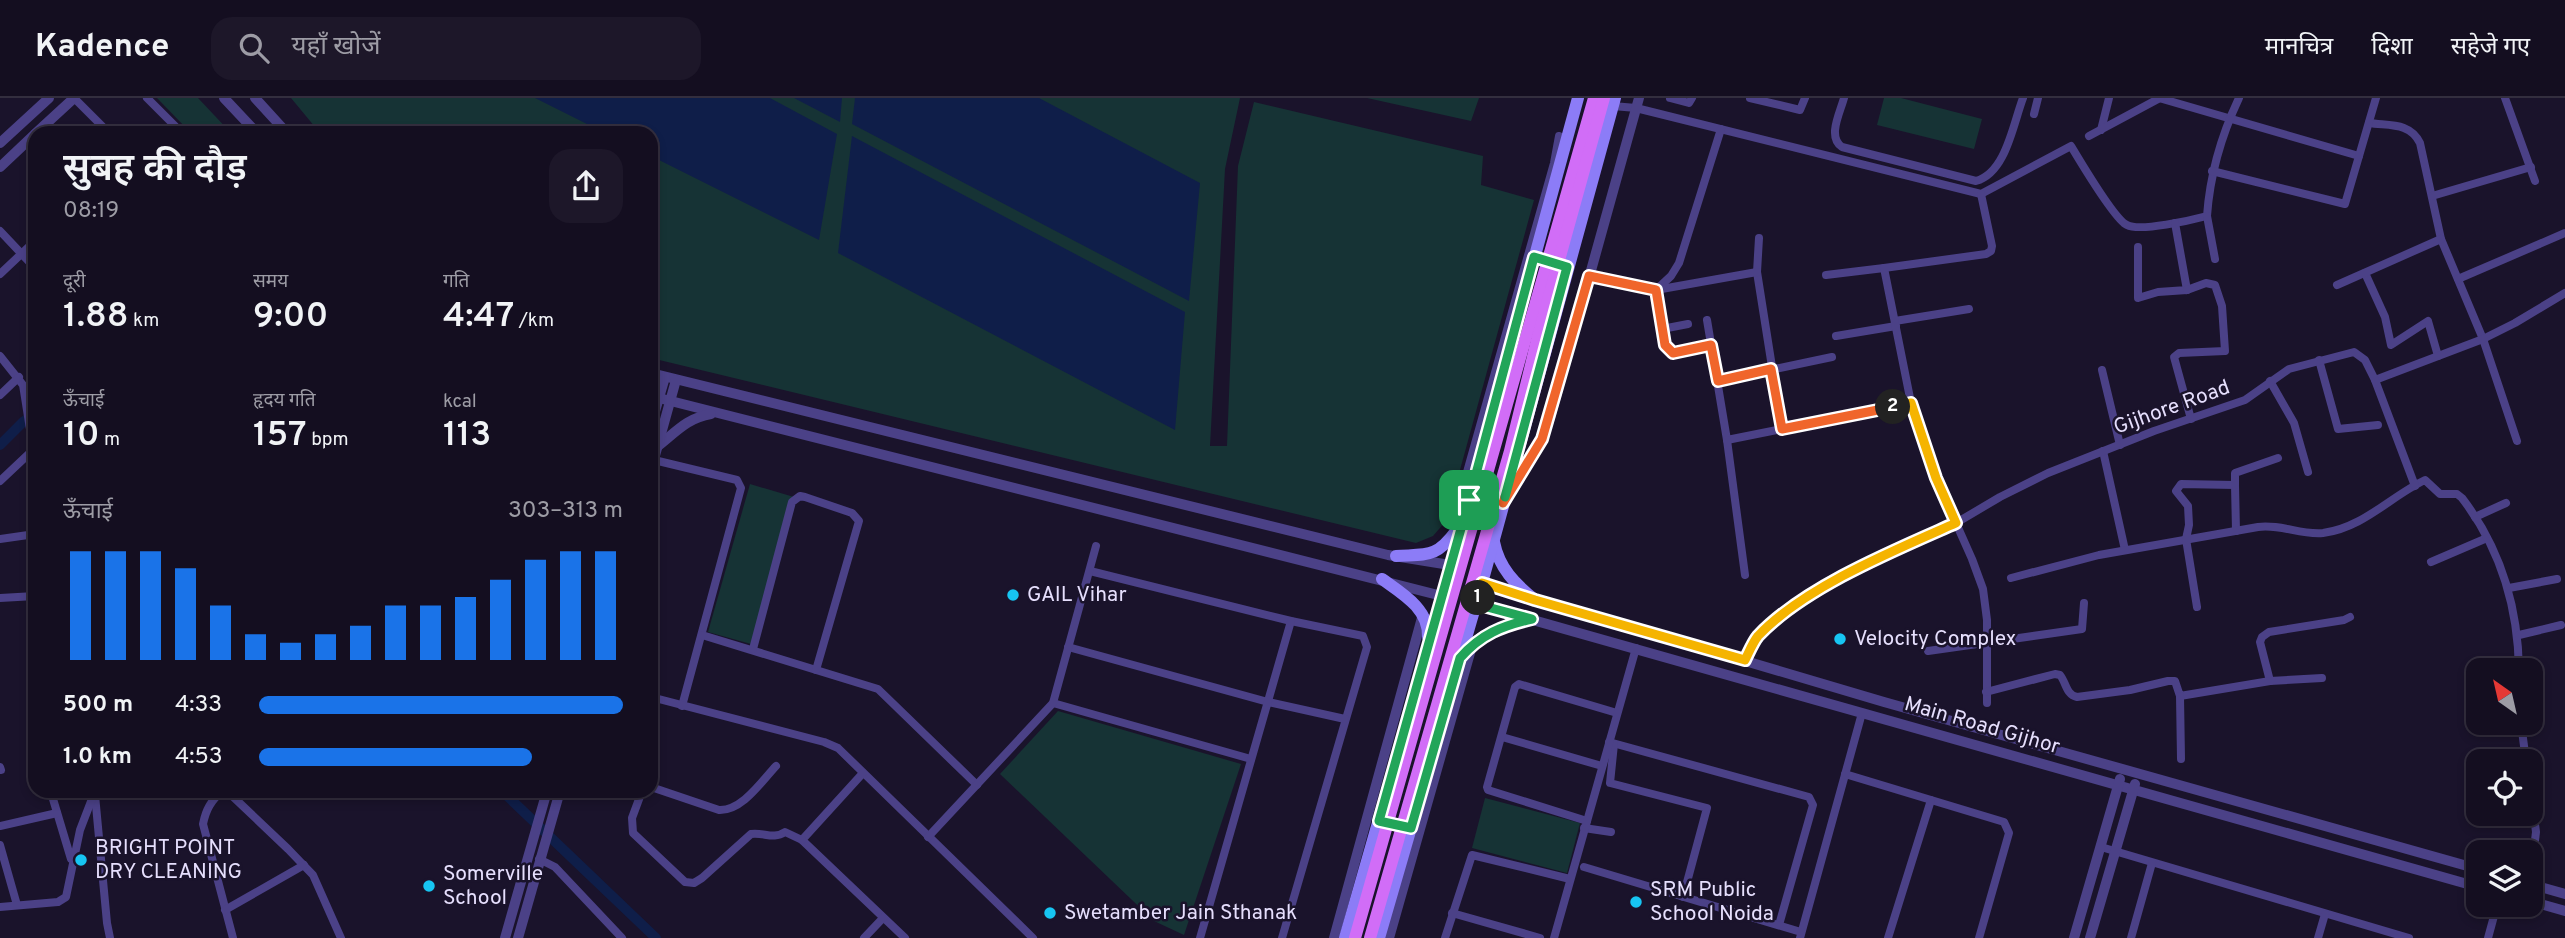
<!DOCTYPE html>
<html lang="hi">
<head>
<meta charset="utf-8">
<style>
	body { margin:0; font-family:Overpass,"Noto Sans Devanagari",sans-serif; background:#1d1729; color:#f1f3f6; height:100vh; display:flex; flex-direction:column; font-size:26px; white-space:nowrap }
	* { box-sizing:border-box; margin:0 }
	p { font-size:23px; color:#9d9ca5 }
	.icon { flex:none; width:38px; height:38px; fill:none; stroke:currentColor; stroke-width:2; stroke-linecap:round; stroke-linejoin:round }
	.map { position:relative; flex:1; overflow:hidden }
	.sheet { position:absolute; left:28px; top:28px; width:630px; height:672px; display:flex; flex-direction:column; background:#140e20; border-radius:21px; box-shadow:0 4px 10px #0003,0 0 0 2px #332e3e }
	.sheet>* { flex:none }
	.needle { width:46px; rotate:326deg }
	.buttons { position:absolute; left:2466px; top:560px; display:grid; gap:14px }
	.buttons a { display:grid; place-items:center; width:77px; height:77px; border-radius:14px; background:#140e20; box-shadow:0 4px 10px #0003,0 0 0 2px #332e3e; font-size:35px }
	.pin { position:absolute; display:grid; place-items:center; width:60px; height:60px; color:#fff; margin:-30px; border-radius:14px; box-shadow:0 4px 10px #0006 }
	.km { position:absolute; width:35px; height:35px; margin:-18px; border-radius:50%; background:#222; color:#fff; font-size:19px; line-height:35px; text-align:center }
	.round { display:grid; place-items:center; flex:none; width:74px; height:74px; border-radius:21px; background:#1d1729 }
	.overview { display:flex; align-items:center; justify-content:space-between; height:119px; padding:0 35px }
	h1 { font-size:38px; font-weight:600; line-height:52px }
	.metrics { display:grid; grid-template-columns:repeat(3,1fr); gap:10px; height:119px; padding:7px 35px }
	.metrics div { display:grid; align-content:center }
	.metrics b { font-size:35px; font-weight:600 }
	.metrics small { font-size:19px; font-weight:400 }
	.metrics p { font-size:19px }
	.chart { height:196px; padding:14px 35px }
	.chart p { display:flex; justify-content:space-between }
	.chart svg { width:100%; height:126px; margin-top:7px; stroke:#1a73e8; stroke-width:6 }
	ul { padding:0 35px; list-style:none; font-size:23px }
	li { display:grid; grid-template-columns:112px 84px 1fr; align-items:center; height:52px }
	li i { height:18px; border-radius:9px; background:#1a73e8 }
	header { display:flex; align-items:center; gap:42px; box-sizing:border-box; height:98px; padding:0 35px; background:#140e20; border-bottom:2px solid #332e3e }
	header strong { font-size:33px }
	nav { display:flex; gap:38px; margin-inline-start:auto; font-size:24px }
	.search { width:490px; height:63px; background:#1d1729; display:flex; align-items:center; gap:18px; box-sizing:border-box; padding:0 24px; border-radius:21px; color:#9d9ca5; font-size:26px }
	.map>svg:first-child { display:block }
	.green { fill:#163335 }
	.water { fill:#0f1e49 }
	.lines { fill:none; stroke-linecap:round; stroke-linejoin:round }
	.canal { stroke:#0f1e49; stroke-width:10 }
	.minor { stroke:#4b4187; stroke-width:8 }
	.tertiary { stroke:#4b4187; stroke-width:10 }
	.secondary { stroke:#8c7cf7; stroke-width:12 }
	.primary-bridge { stroke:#d16df7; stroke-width:12 }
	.split-1-casing { stroke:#fff; stroke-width:14 }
	.split-2-casing { stroke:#fff; stroke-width:14 }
	.split-3-casing { stroke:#fff; stroke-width:14 }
	.split-4-casing { stroke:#fff; stroke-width:14 }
	.split-1 { stroke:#22a559; stroke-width:9 }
	.split-2 { stroke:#f5b400; stroke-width:9 }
	.split-3 { stroke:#f0652b; stroke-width:9 }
	.split-4 { stroke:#22a559; stroke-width:9 }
	.poi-dot { fill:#17c5f2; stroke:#1a132b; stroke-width:2.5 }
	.labels { text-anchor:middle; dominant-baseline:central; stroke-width:5; stroke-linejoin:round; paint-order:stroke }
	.street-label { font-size:21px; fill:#e6dffd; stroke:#1a132b }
	.poi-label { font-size:21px; fill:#e6dffd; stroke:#1a132b; text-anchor:start }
</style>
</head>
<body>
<header>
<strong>Kadence</strong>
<div class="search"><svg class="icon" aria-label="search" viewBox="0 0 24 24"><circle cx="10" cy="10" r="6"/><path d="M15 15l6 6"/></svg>यहाँ खोजें</div>
<nav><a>मानचित्र</a><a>दिशा</a><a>सहेजे गए</a></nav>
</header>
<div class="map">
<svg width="2565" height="840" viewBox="0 0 2565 840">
	<rect width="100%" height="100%" fill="#1a132b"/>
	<!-- green -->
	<g class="green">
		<path d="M157,0H198L231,35H191Z"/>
		<path d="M291,0H1240L1225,71L1210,348H1227L1238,68L1254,4L1483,58L1481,87L1534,102L1446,423L1433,438L1416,445L651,260V35H320Z"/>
		<path d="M1367,0H1479L1471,23Z"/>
		<path d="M1884,0H1901L1982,21L1974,51L1877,27Z"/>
		<path d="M750,386L794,399L751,546L708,534Z"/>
		<path d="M1058,613L1241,666L1184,837L1154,823L1000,676Z"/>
		<path d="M1485,700L1580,725L1567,775L1472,750Z"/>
	</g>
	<!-- water -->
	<g class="water">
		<path d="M535,0H770L837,36L819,142L651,58V35H605Z"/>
		<path d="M794,0H842L840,24Z"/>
		<path d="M855,0H1039L1200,85L1189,203L852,26Z"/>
		<path d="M852,38L1185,214L1175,332L838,155Z"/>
	</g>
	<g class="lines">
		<!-- canal -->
		<g class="canal">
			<path d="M0,347L23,324L35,316"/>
			<path d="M502,693L656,840"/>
		</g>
		<!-- minor -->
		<g class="minor">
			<path d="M74,0L109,35"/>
			<path d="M147,0L182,35"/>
			<path d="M1670,0L1689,5L1692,0"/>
			<path d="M1750,0L1800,12L1805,0"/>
			<path d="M1844,0C1840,15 1827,39 1842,49L1976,83C2006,75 2013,26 2023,0"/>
			<path d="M2159,0L2359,58"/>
			<path d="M2505,0L2535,83"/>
			<path d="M1613,8L1636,10L1981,96L2071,48C2080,63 2115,122 2127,127C2140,134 2192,122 2207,118C2210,76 2221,38 2239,0"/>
			<path d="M2034,16L2038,0"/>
			<path d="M2369,25C2389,28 2410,24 2420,45L2441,141L2483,241L2517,343"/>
			<path d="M2101,32L2109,0"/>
			<path d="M2089,38L2160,0"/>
			<path d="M2212,73L2345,106L2376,0"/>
			<path d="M2432,98L2531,69"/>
			<path d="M2207,118L2215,161"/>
			<path d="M0,133L35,170"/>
			<path d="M1759,140L1757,174L1782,332"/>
			<path d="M2138,149V200L2158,194L2187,192L2175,125"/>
			<path d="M2365,175L2385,219L2391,247L2428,223L2438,258"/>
			<path d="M0,176L35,143"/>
			<path d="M1826,177L1884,170"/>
			<path d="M1589,178L1656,192L1757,174"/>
			<path d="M2458,181L2565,135"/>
			<path d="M2337,187L2441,141"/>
			<path d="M2187,192L2206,185L2215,187L2222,208L2225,253L2179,255L2174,259L2191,321"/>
			<path d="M1707,222L1727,342L1911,305L1936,380L1972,461L1983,491L1987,522V605"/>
			<path d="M1895,223L1969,211"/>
			<path d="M1662,231L1688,226"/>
			<path d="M1836,238L1896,228"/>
			<path d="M1711,247L1673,255L1668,252L1665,247L1656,192L1671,178L1679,165L1721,31"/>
			<path d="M0,258L23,287L35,363"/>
			<path d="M2319,262L2338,331L2378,327"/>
			<path d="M2102,272L2120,347"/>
			<path d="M2375,282L2483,241L2515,225L2565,195"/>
			<path d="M1718,283L1832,259"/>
			<path d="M2270,283L2294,325L2308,374"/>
			<path d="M0,297L19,279"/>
			<path d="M1911,305L1884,170L1986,156L1991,153L1992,148L1981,96"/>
			<path d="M1727,342L1745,477"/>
			<path d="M2103,353L2125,452"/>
			<path d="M654,362L737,382L741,390L682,608"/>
			<path d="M0,383L34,351"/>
			<path d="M2235,387L2236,433"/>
			<path d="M1468,395L1465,381L1554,65L1559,38"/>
			<path d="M2475,419L2506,405"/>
			<path d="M0,441L35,436"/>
			<path d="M2431,464L2487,440"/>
			<path d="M1090,473L1291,523L1363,538L1367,549L1282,840"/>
			<path d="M2011,480L2099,457L2258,429C2283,426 2299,437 2323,435C2363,430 2391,398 2425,382L2440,396H2457L2462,400C2501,451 2518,509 2519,572"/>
			<path d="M2509,490L2557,481"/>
			<path d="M0,500L35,498"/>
			<path d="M2197,509L2186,441L2189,427L2188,408L2176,393L2181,386L2235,387V375L2278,360"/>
			<path d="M702,537L878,591L977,687"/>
			<path d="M2519,537L2561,527"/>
			<path d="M1068,549L1268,604L1345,621"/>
			<path d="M753,551L792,404L800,398L805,399L852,415L859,423L816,572"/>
			<path d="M1928,553L2082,531L2084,505"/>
			<path d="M1745,562L1757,539L1792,511L1837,481L1956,425L2000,399L2048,375L2154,333L2245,302L2289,271L2354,254L2365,262L2375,282L2415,388"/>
			<path d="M2270,583L2260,544L2262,539L2269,534L2344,522L2350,519"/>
			<path d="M1986,594L2055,576L2060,577C2066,584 2066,597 2077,599L2130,592L2168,583H2175L2180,598L2270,583L2322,580"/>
			<path d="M2180,598L2181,661"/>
			<path d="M651,599L824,644L838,650L1033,840"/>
			<path d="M1053,605L1251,661"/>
			<path d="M2521,625L2526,663"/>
			<path d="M1502,639L1602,668"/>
			<path d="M1609,644L1809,699L1813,707L1779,827"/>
			<path d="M1614,646L1610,685L1707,710L1683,799"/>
			<path d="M0,669L1,672"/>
			<path d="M863,675L802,742L905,840"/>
			<path d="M1845,676L2004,724L2009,735L1979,840"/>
			<path d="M2530,687L2536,734L2530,784"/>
			<path d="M651,689L719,712C742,713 761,684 776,668"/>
			<path d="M222,693C211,703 206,711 203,726L233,840"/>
			<path d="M227,693L288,751L313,777L341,840"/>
			<path d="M642,693L632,720L633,735L685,784L694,785L702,780L751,736C764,734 773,742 785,734L802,742"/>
			<path d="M95,697L107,825L110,840"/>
			<path d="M53,701L71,761"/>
			<path d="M1587,723L1488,692L1487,689L1515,589L1519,586L1617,615"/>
			<path d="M0,728L57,715"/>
			<path d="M1584,730L1611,734"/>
			<path d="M928,739L1053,605L1096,448"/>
			<path d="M0,747L17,807"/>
			<path d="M2101,749L2409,840"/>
			<path d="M539,761L555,769L622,840"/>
			<path d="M1584,769L1801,834"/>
			<path d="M0,809L58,804L66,799L80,732L95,693"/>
			<path d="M225,812L304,767"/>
			<path d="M1452,815L1540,840"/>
			<path d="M864,840L883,820"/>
			<path d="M1200,840L1291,523"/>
			<path d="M1445,840L1472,757L1570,781"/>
			<path d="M1554,840L1636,550"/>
			<path d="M1800,840L1862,615"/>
			<path d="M1888,840L1931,702"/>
			<path d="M2131,840L2152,765"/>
			<path d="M2318,840L2325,816"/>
			<path d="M2488,840L2497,807"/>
		</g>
		<!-- tertiary -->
		<g class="tertiary">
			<path d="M224,0L257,35"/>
			<path d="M255,0L287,35"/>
			<path d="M36,35L74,0"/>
			<path d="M0,45L49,0"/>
			<path d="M0,69L35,36"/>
			<path d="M651,275L1388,457L1450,467"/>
			<path d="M651,298L1442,498"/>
			<path d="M651,327L665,279"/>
			<path d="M658,348C676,334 687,320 711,316"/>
			<path d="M651,372L676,282"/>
			<path d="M1508,397L1542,341L1550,320L1639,0"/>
			<path d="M1482,485L1884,604L2478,771"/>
			<path d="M1476,506L2478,789"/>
			<path d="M2530,786L2565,796"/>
			<path d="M2530,803L2565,813"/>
			<path d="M505,840L547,693"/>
			<path d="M518,840L560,693"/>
			<path d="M1334,840L1423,516"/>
			<path d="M1389,840L1472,548"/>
			<path d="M2074,840L2120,681"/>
			<path d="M2090,840L2135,686"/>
		</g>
		<!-- secondary -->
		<g class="secondary">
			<path d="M1494,444C1499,470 1515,486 1535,502"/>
			<path d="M1396,458C1428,456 1436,460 1456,433"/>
			<path d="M1382,481C1403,496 1429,511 1428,539"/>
			<path d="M1463,557C1482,534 1505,528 1532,521"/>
			<path d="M1345,840L1428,550L1578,0"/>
			<path d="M1379,840L1482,485L1615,0"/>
		</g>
		<!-- primary-bridge -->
		<g class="primary-bridge">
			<path d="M1355,840L1594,0"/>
			<path d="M1370,840L1510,353L1538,238L1604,0"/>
		</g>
	</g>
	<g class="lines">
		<!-- split-1 casing -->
		<g class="split-1-casing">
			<path id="split-1" d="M1469,402L1379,723L1411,730L1460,560C1481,536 1502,528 1532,521L1476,506L1478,500"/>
		</g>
		<!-- split-2 casing -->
		<g class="split-2-casing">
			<path id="split-2" d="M1478,500L1482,485L1535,502L1745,562C1749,554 1753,544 1758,538C1804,489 1895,452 1956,425L1936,380L1911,305L1893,309"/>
		</g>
		<!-- split-3 casing -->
		<g class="split-3-casing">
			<path id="split-3" d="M1505,399L1503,405L1542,341L1589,178L1656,192L1665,247L1673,255L1711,247L1718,283L1771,271L1782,331L1893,309"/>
		</g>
		<!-- split-4 casing -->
		<g class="split-4-casing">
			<path id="split-4" d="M1469,402L1534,159L1567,169L1505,399"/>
		</g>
		<!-- split-1 -->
		<use href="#split-1" class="split-1"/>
		<!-- split-2 -->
		<use href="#split-2" class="split-2"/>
		<!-- split-3 -->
		<use href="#split-3" class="split-3"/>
		<!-- split-4 -->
		<use href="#split-4" class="split-4"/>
	</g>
	<!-- markers -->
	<g class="poi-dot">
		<circle cx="1013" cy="497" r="7"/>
		<circle cx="1840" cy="541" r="7"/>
		<circle cx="81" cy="762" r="7"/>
		<circle cx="429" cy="788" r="7"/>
		<circle cx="1636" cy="804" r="7"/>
		<circle cx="1050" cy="815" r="7"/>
	</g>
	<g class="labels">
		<!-- street labels -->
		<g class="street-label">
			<text transform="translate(2172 310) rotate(-20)">Gijhore Road</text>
			<text transform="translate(1982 628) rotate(16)">Main Road Gijhor</text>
		</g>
		<!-- poi labels -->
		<g class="poi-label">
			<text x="1027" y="497">GAIL Vihar</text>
			<text x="1854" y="541">Velocity Complex</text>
			<text x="95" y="750">BRIGHT POINT<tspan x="95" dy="24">DRY CLEANING</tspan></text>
			<text x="443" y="776">Somerville<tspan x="443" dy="24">School</tspan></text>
			<text x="1650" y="792">SRM Public<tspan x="1650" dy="24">School Noida</tspan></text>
			<text x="1064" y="815">Swetamber Jain Sthanak</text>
		</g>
	</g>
</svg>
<div class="buttons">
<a><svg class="needle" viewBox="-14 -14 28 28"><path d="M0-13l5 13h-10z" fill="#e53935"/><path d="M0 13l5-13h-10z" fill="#9d9ca5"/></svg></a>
<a><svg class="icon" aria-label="locate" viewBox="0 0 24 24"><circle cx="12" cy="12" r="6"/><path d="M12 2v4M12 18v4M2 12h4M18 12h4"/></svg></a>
<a><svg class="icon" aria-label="layers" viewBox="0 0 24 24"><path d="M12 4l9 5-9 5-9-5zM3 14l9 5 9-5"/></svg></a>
</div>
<div class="pin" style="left:1469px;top:402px;background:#1e9e55"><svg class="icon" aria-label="arrive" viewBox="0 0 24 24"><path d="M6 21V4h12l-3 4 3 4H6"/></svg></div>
<b class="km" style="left:1478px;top:500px">1</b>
<b class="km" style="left:1893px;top:309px">2</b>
<section class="sheet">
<div class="overview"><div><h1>सुबह की दौड़</h1><p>08:19</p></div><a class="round"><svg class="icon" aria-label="share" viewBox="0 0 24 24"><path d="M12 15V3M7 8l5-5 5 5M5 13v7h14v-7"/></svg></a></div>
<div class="metrics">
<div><p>दूरी</p><b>1.88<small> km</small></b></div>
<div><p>समय</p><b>9:00</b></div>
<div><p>गति</p><b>4:47<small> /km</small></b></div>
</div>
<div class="metrics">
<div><p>ऊँचाई</p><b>10<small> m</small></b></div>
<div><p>हृदय गति</p><b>157<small> bpm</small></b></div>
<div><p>kcal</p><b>113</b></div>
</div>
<div class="chart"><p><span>ऊँचाई</span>303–313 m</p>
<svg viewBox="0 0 160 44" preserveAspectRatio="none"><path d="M5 44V6M15 44V6M25 44V6M35 44V12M45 44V25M55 44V35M65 44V38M75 44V35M85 44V32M95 44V25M105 44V25M115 44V22M125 44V16M135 44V9M145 44V6M155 44V6"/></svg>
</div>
<ul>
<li><b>500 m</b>4:33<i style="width:100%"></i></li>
<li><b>1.0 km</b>4:53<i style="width:75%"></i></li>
</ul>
</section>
</div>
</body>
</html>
